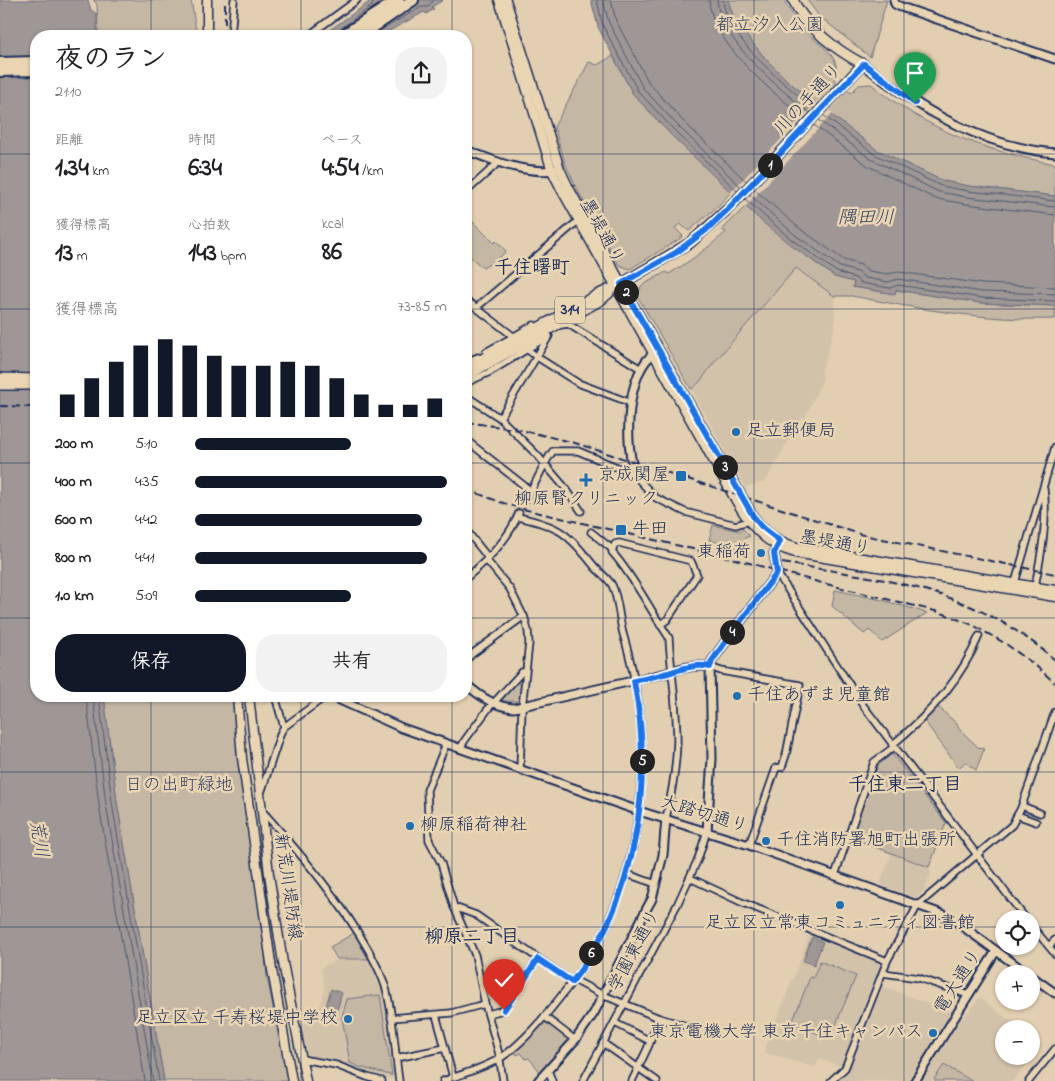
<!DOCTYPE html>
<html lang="ja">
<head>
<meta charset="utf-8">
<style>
	body { margin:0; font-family:"Indie Flower","Klee One",sans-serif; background:#f2f2f2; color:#202124; height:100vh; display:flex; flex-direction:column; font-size:19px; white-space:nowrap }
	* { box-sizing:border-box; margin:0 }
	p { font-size:16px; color:#757577 }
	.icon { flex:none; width:28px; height:28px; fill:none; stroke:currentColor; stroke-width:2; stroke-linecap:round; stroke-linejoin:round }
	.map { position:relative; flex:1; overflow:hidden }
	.details { position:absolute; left:30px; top:30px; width:442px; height:672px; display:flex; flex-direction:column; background:#fff; border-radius:20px; box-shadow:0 1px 4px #0004 }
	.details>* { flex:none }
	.buttons { position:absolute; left:995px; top:910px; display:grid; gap:10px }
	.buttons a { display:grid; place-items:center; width:45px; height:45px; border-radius:50%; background:#fff; box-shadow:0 1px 4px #0004; font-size:25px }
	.pin { position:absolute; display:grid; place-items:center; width:42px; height:42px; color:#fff; margin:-51px -21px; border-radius:50% 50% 50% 0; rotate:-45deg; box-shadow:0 0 5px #0007 }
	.pin .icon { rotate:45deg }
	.km { position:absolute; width:25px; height:25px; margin:-12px; border-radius:50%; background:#222; color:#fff; font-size:14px; line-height:25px; text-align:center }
	.round { display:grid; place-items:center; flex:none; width:52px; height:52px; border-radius:20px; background:#f2f2f2 }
	.headline { display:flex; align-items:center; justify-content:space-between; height:85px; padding:0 25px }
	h1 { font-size:28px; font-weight:700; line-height:38px }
	.stats { display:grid; grid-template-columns:repeat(3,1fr); gap:8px; height:85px; padding:5px 25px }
	.stats div { display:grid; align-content:center }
	.stats b { font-size:25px; font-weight:700 }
	.stats small { font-size:14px; font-weight:400 }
	.stats p { font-size:14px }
	.chart { height:140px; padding:10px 25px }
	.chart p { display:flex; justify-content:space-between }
	.chart svg { width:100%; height:90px; margin-top:5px; stroke:#111827; stroke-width:6 }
	.action { display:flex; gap:10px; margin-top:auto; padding:10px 25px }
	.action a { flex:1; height:58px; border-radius:20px; background:#111827; color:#fff; font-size:20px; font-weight:700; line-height:58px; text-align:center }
	.action a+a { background:#f2f2f2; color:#202124 }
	ul { padding:0 25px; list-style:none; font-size:16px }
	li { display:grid; grid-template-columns:80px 60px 1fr; align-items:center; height:38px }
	li i { height:12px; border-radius:6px; background:#111827 }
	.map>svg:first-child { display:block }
	.built { fill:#d3c2aa }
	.green { fill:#c4b7a4; stroke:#707381 }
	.water { fill:#9e9795; stroke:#6a6d7f }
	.pier { fill:#e2ceb0 }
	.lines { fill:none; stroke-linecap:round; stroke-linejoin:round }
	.shore { stroke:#4f5974; stroke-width:1 }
	.minor-tunnel { stroke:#baaea0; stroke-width:5.5; stroke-dasharray:5.5 3; stroke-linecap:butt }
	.minor-casing { stroke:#1b2f5e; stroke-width:9 }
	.tertiary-casing { stroke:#1b2f5e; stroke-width:11 }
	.secondary-casing { stroke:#1b2f5e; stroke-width:11 }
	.primary-casing { stroke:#1b2f5e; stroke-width:12 }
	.motorway-casing { stroke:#1b2f5e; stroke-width:14 }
	.minor { stroke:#ead5b3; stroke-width:5.5 }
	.tertiary { stroke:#ead5b3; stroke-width:7 }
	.secondary { stroke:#ead5b3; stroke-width:8 }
	.primary { stroke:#ead5b3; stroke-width:9 }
	.motorway { stroke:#ead5b3; stroke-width:10 }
	.rail { stroke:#1b2f5e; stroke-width:2; stroke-dasharray:8 4; stroke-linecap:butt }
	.route-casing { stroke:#fff; stroke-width:10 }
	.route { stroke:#1a73e8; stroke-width:6 }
	.grid { fill:none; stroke:#1b2f5e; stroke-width:1; stroke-opacity:0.55 }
	.poi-dot { fill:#1f6fb2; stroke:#ead5b3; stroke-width:2 }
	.labels { text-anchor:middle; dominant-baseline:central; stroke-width:5; stroke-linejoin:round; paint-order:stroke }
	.shield { fill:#ead5b3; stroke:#596178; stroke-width:1 }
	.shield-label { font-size:16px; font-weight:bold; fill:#1b2f5e }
	.park-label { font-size:18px; fill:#344368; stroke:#ead5b3 }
	.street-label { font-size:18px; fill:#1b2f5e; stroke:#ead5b3 }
	.poi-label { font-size:18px; fill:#1b2f5e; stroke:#ead5b3; text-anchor:start }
	.water-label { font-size:19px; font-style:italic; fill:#354469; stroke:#ead5b3 }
	.neighbourhood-label { font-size:19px; font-weight:bold; fill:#1b2f5e; stroke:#ead5b3 }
</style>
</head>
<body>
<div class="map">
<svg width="1055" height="1081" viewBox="0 0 1055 1081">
	<rect width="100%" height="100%" fill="#e2ceb0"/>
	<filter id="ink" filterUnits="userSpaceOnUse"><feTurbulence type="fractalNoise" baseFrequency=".02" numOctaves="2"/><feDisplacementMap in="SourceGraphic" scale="10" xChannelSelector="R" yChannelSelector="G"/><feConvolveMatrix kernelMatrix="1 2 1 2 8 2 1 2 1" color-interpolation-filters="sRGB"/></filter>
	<g filter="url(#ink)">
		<!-- built -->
		<g class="built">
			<path d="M796,268L834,296L835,325L822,371L823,379L805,418L802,417L765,482L745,487L691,389L697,386L706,372L717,359Z"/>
			<path d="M892,752L948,822L929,868L931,873L924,891L916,898L880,884L891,854L849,838L876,765Z"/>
			<path d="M811,932L840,945L880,960L882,964L841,1066L819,1059L816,1066L813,1067L764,1052Z"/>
			<path d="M337,960H368L374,970L384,997L394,1077L391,1079L357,1070L336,1062L304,1057L297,1025L309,1023V1015L318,1014L325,990L321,968Z"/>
			<path d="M883,986L964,1018L980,997L1020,1029H1004V1056H1031V1037L1042,1046L1013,1081H836L846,1071Z"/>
		</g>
		<!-- green -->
		<g class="green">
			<path d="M93,0H191C193,9 195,31 198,36H102L98,31L97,4Z"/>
			<path d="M728,0H784C790,11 796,21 804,30C817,44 845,56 834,80L851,93L859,85L871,84C929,131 982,150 1055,164V196L969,186L943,181L877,150L790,83L765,58L735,22Z"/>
			<path d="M807,0H887L870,57L819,16Z"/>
			<path d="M613,56L633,94L731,192L719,205L689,231L680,224L675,228L683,236L678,240L630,269L619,265L578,191L565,163L554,127L589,62L597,65Z"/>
			<path d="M746,206L788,243L835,277L854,282L853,287L895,294L896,290L981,303L1055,306V319C987,321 919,309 852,296H834L796,268L717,359C709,368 700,385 691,389L638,297L641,286L666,272L669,274C689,262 708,248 726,232L722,230Z"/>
			<path d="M472,221L494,243L496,241L506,251L499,258L483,268L466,253V226Z"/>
			<path d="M713,525L739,531L743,529L750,536L745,538L735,549L718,546L719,543L709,540Z"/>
			<path d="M835,590L882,600L927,613L882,642L869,630L864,634L832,606Z"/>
			<path d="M520,676L522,677L520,701H503L500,698Z"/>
			<path d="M104,696H232L262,925L267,977L288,1081H164L117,802Z"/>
			<path d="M935,704L958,725V728L978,747L984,749L976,770L965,762L959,768L923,719Z"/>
			<path d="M892,754L946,823L929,867L851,838L878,765Z"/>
			<path d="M356,932L362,943L360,945L369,959H337L330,947Z"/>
			<path d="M820,961L856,976L831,1036L829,1035L828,1038L792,1023L810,977L813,978Z"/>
			<path d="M380,995L392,1075H390L359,1067L350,1063L342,1017L347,999Z"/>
			<path d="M546,1020L571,1040L541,1073L529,1058L526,1059L521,1053L517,1055L514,1051Z"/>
			<path d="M944,1065L972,1081H936L934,1079Z"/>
		</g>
		<!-- water -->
		<g class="water">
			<path d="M0,0H88L91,10L97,14V30L100,36H36V696H104L117,802L164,1081H0Z"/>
			<path d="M372,0H443L432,7L434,9L426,14L424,12L380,36H321Z"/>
			<path d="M591,0H728L735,22L765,58L790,83L877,150L943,181L969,186L1055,196V306L981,303L896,290L895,294L853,287L854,282L835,277L788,243L761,221L671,135L633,94L598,27Z"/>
			<path d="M812,937L823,942L814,965L803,961Z"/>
			<path d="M331,989L342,993L335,1017L324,1013Z"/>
		</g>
		<!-- pier -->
		<path class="pier" d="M817,101L833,113L744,208L729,194Z"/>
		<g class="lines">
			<!-- shore -->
			<g class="shore">
				<path d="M597,0L603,26L638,91L675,131L737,191"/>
				<path d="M603,0L609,23L643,88L679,127L741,187"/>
				<path d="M611,0L616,21L649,83L684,122L746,181"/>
				<path d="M709,0C711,43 773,93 805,118"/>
				<path d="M717,0C719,40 780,89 810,113"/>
				<path d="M723,0C725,37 786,86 814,108"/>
				<path d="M330,36L372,6L374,0"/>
				<path d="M378,36L381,30L421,7H427L434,0"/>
				<path d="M823,115L874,154L941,186L968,191L1055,201"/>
				<path d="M819,120L871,159L939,192L967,197L1055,207"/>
				<path d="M814,125L868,166L936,199L966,204L1055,215"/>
				<path d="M754,189L799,228L844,260L861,265L869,271L887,274L899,272L983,284L1055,287"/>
				<path d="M749,194L794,234L840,267L858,272L865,278L888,282L898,279L982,292L1055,294"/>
				<path d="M745,199L791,239L837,272L855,278L861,283L890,288L898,285L982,298L1055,301"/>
				<path d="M86,696L99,805L145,1081"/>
				<path d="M93,696L106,804L153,1081"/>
				<path d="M99,696L112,803L159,1081"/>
			</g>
			<!-- minor-tunnel -->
			<path class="minor-tunnel" d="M519,513L525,500"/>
			<!-- minor casing -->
			<g class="minor-casing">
				<g id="minor">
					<path d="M231,36L234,0"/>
					<path d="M308,36L357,0"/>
					<path d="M466,192L499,162"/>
					<path d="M466,300L513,336"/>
					<path d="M477,307L578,221"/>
					<path d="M561,325L568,324L641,369"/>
					<path d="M549,336L500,418L538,456L567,490L581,511"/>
					<path d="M528,350L537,357L578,383L631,403"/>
					<path d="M486,352L534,325"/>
					<path d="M466,362L478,357"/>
					<path d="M466,383L490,372L547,337"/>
					<path d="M466,396L500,418"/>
					<path d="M466,440L531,491"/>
					<path d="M525,500C536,485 541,467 553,451H578L636,475L640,481L656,498L685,512L736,525L748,521"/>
					<path d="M466,530L486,555L488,562L510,589L525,619L528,631L529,643L522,708L520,770"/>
					<path d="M591,532L612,549"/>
					<path d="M777,573L862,704L1026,919"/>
					<path d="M466,578C487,561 509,538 519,513"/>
					<path d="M1014,586L1055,447"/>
					<path d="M1035,586C1041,556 1048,520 1044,489"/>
					<path d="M466,614L469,618"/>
					<path d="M660,625L667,620L697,575L691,561L619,543L615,544L612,552C634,577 649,608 668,636L669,638C671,672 677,707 677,742C676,768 672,793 666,818"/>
					<path d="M466,660L472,654L524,616"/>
					<path d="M710,667L721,671L800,685L786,755L782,767L776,768L749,845"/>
					<path d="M275,696L284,727"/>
					<path d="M446,744L427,790L429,840L441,863L454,907L475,955L485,1004L499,1054L503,1081"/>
					<path d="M892,745C928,716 961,679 979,636"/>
					<path d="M460,749L465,740L488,709L522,672H525"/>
					<path d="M259,791L262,790L281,732L284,727L326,696"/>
					<path d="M1022,806L1040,813"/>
					<path d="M262,814H265C303,857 341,901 369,951C377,966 385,981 388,997C394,1024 395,1053 399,1081"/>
					<path d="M1017,815L1036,822"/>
					<path d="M627,874L656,884"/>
					<path d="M835,875L874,762L894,747"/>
					<path d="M690,878L741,902L887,961"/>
					<path d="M454,907L476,915L572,982"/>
					<path d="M1031,925L1055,954"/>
					<path d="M1049,946L1055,940"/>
					<path d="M883,973L919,978L968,995"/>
					<path d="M574,980L603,995L659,1018"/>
					<path d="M488,1014L503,1010L538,959"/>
					<path d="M436,1015L453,1077"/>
					<path d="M545,1017L575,1040"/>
					<path d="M391,1018L451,1013L485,1004"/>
					<path d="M615,1023L650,1041"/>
					<path d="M603,1043L657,1081"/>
					<path d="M396,1058L445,1048"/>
					<path d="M301,1059L336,1065L367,1077L382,1081"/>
					<path d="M548,1070L552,1081"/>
					<path d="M443,1081C462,1074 485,1068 502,1057C521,1044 544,1018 558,1000C578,975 598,948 610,918C648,830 651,728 624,637C619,622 619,599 612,585C608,578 599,572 594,566C567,533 560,526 518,517"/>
					<path d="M583,1081L677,905L698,859L707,831"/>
					<path d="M632,1081L649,1045L659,1018L690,1027"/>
					<path d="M831,1081L845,1068L887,961L918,905L1012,825L1021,808L1055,712"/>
					<path d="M1029,1081L1055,1049"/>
				</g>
			</g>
			<!-- tertiary casing -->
			<g class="tertiary-casing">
				<g id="tertiary">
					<path d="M894,0L895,4L901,7L1055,59"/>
					<path d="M863,64C917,109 984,147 1055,153"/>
					<path d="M466,150C494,161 525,174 555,170"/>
					<path d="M636,475C623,447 626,369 656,352"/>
					<path d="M466,684C479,696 496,707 514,708L667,673C680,668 696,664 710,667"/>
					<path d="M331,696L402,728L513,767L639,811L749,845L942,914L954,920L1028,974"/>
					<path d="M707,831L712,759L710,667L712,661L731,634L777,573L774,553L779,542"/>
					<path d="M1031,976L1055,993"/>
					<path d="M538,1081L576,1039L594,1013L647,908L652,899L663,855L666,818"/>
					<path d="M915,1081L996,951"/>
				</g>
			</g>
			<!-- secondary casing -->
			<g class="secondary-casing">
				<g id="secondary">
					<path d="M207,0V36"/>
					<path d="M499,0L552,171L561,189L722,476C741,509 754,542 795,553L1055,597"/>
					<path d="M506,0L560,169L569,188L631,301L753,516C764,532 779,542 797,547L1055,590"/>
					<path d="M237,696L242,758L272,970L292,1081"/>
					<path d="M249,696L269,874L283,963L306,1081"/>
				</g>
			</g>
			<!-- primary casing -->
			<g class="primary-casing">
				<g id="primary">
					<path d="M793,0C806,27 837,51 863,64"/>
					<path d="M466,368L597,295L621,284L690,243L730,207L863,64"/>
					<path d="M466,376L601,300L609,293"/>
					<path d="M0,378L36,379"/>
					<path d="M0,385H36"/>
				</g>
			</g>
			<!-- motorway casing -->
			<g class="motorway-casing">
				<g id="motorway">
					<path d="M342,36L398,0"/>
					<path d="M360,36L413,0"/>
					<path d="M0,63L36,62"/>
					<path d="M0,71L36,70"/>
				</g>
			</g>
			<!-- minor -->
			<use href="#minor" class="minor"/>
			<!-- tertiary -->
			<use href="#tertiary" class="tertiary"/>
			<!-- secondary -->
			<use href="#secondary" class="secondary"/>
			<!-- primary -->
			<use href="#primary" class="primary"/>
			<!-- motorway -->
			<use href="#motorway" class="motorway"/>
			<!-- rail -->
			<g class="rail">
				<path d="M225,36V0"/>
				<path d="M0,406L36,407"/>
				<path d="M466,422L521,430L575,443L863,535L1055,574"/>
				<path d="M466,489L500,502L527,510L731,558L818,582L939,612L973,625L1006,644L1035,665L1055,683"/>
				<path d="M770,561C879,579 967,584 1055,660"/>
			</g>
		</g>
	</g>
	<g class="lines" filter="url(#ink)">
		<!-- route casing -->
		<g class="route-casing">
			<path id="route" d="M504,1010L538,959L572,982C637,899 654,783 634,681C644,679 654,677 664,674C680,670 694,663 710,667L712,661L731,634L777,573L774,553L780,541L762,527L753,516L621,284L677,252L706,230L730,207L864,64L915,103"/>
		</g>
		<!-- route -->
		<use href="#route" class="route"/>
	</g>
	<!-- grid -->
	<path class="grid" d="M151,0V36M301,0V36M452,0V36M603,0V1081M754,0V1081M904,0V1081M0,154H36M466,154H1055M0,309H36M466,309H1055M0,463H36M466,463H1055M0,618H36M466,618H1055M151,696V1081M301,696V1081M452,696V1081M0,772H1055M0,927H1004M1031,927H1055"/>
	<!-- markers -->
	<g class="poi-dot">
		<circle cx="736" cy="432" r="5"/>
		<rect x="675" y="470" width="12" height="12" rx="2.5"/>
		<path d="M583.5 472.5h5v5h5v5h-5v5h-5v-5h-5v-5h5z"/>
		<rect x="615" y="524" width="12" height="12" rx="2.5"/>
		<circle cx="761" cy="553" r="5"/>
		<circle cx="737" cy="696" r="5"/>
		<circle cx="410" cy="826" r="5"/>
		<circle cx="766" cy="841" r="5"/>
		<circle cx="840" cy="905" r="5"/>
		<circle cx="348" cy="1019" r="5"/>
		<circle cx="933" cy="1033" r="5"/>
	</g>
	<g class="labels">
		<!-- shield labels -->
		<rect class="shield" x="555" y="296.5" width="30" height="27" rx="4"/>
		<g class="shield-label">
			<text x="570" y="310">314</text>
		</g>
		<!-- park labels -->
		<g class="park-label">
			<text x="770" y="26">都立汐入公園</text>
			<text x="179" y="786">日の出町緑地</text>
		</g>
		<!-- street labels -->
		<g class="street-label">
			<text transform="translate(809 100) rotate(-47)">川の手通り</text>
			<text transform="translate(601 232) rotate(61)">墨堤通り</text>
			<text transform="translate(835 544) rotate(10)">墨堤通り</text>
			<text transform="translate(704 815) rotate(17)">大踏切通り</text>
			<text transform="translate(287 887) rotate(82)">新荒川堤防線</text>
			<text transform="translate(635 951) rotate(-62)">学園東通り</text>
			<text transform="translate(959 982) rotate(-58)">電大通り</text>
		</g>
		<!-- poi labels -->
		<g class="poi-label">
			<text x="746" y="432">足立郵便局</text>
			<text x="670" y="476" text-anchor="end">京成関屋</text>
			<text x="586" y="500" text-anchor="middle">柳原腎クリニック</text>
			<text x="632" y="530">牛田</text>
			<text x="751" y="553" text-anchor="end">東稲荷</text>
			<text x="747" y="696">千住あずま児童館</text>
			<text x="420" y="826">柳原稲荷神社</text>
			<text x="776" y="841">千住消防署旭町出張所</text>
			<text x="840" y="924" text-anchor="middle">足立区立常東コミュニティ図書館</text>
			<text x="338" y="1019" text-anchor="end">足立区立 千寿桜堤中学校</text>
			<text x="923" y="1033" text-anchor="end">東京電機大学 東京千住キャンパス</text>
		</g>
		<!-- water labels -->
		<g class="water-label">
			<text x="866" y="218">隅田川</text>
			<text transform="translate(38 839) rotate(81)">荒川</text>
		</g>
		<!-- neighbourhood labels -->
		<g class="neighbourhood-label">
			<text x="532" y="268">千住曙町</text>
			<text x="905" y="785">千住東二丁目</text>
			<text x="472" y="937">柳原二丁目</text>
		</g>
	</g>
</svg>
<div class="buttons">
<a><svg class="icon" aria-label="locate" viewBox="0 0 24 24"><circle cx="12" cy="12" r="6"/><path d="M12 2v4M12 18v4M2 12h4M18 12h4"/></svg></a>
<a>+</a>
<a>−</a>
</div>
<div class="pin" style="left:915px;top:103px;background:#1e9e55"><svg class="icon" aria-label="arrive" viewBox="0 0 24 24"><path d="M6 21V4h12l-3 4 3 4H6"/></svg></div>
<div class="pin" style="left:504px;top:1010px;background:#d93025"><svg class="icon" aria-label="check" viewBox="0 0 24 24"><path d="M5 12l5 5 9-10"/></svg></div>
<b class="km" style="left:770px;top:165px">1</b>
<b class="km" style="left:626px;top:292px">2</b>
<b class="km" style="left:725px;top:467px">3</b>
<b class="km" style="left:732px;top:632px">4</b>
<b class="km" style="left:642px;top:761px">5</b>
<b class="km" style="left:591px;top:953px">6</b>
<section class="details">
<div class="headline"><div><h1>夜のラン</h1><p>21:10</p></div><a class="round"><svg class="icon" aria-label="share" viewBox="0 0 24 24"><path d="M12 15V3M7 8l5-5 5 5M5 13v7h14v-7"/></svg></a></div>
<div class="stats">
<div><p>距離</p><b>1.34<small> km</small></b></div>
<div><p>時間</p><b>6:34</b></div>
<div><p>ペース</p><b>4:54<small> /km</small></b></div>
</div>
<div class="stats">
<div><p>獲得標高</p><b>13<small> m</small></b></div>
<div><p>心拍数</p><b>143<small> bpm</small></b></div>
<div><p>kcal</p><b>86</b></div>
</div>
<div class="chart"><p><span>獲得標高</span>73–85 m</p>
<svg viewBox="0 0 160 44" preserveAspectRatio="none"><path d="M5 44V33M15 44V25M25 44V17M35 44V9M45 44V6M55 44V9M65 44V14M75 44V19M85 44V19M95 44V17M105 44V19M115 44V25M125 44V33M135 44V38M145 44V38M155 44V35"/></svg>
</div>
<ul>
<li><b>200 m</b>5:10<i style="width:62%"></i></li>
<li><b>400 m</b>4:35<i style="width:100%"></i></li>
<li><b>600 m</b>4:42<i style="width:90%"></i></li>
<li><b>800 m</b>4:41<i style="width:92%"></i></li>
<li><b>1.0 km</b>5:09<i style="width:62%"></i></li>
</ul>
<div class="action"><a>保存</a><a>共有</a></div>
</section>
</div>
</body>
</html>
